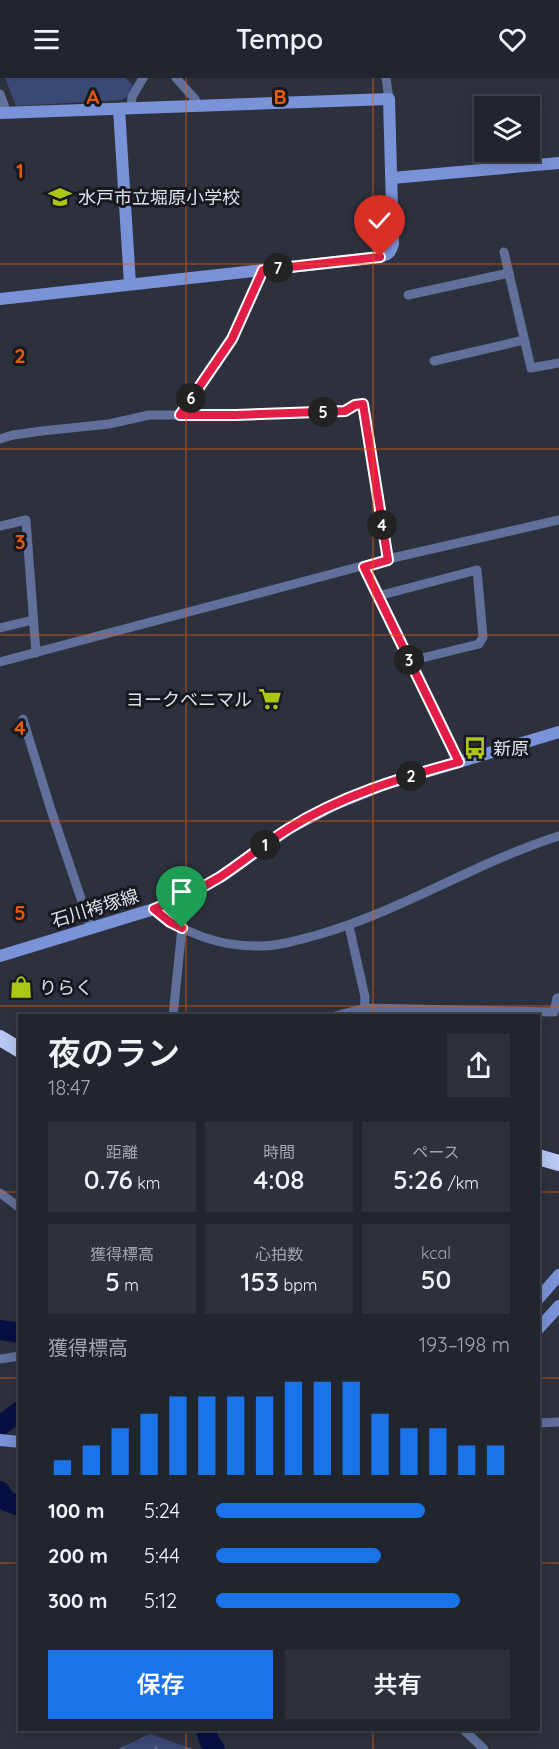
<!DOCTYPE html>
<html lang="ja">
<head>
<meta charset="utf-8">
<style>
	body { margin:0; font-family:Quicksand,"Noto Sans JP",sans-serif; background:#2d313a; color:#f1f3f6; height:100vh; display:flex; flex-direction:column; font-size:22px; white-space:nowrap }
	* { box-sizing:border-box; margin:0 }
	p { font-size:20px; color:#a2a5aa }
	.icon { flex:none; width:33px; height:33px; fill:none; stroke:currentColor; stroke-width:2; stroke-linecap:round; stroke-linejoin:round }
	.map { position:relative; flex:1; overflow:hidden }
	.side { position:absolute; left:18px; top:936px; width:522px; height:717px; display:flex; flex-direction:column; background:#21252e; border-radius:0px; box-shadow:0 3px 15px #0003,0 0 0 2px #3e424a }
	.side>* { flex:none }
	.tools { position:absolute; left:474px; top:18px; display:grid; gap:12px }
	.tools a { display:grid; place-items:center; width:66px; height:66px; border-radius:0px; background:#21252e; box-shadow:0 3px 15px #0003,0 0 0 2px #3e424a; font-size:30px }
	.pin { position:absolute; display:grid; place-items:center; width:51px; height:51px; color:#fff; margin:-62px -26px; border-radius:50% 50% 50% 0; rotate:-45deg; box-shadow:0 0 6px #0007 }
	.pin .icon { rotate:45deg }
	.km { position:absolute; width:30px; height:30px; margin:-15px; border-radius:50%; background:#222; color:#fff; font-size:16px; line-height:30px; text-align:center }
	.round { display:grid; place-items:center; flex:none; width:63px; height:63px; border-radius:0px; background:#2d313a }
	.summary { display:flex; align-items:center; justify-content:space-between; height:102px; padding:0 30px }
	h1 { font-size:33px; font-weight:600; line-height:45px }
	.figures { display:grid; grid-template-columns:repeat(3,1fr); gap:9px; height:102px; padding:6px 30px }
	.figures div { display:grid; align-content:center; border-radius:0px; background:#2d313a; text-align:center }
	.figures b { font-size:26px; font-weight:600 }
	.figures small { font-size:16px; font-weight:400 }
	.figures p { font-size:16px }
	.chart { height:168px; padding:12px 30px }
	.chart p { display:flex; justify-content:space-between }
	.chart svg { width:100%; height:108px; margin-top:6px; stroke:#1a73e8; stroke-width:6 }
	.cta { display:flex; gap:12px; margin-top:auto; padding:12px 30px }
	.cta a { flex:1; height:69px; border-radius:0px; background:#1a73e8; color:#fff; font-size:24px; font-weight:600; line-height:69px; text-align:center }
	.cta a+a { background:#2d313a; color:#f1f3f6 }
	ul { padding:0 30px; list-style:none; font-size:20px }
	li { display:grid; grid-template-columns:96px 72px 1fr; align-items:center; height:45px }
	li i { height:15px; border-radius:8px; background:#1a73e8 }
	header { display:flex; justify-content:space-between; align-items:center; height:78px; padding:0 30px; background:#21252e; font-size:27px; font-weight:600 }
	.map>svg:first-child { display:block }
	.forest { fill:url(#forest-firs) }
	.park { fill:#3a4874 }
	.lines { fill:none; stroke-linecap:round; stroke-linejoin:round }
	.river { stroke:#080f43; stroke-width:20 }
	.street { stroke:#60709b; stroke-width:9 }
	.secondary { stroke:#7a92d7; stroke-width:12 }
	.highway { stroke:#b9c8f4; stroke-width:16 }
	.route-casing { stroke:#fff; stroke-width:12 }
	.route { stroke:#e11d48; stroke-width:8 }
	.grid { fill:none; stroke:#e8590c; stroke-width:1.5; stroke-opacity:0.55 }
	.labels { text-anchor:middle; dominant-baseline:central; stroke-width:6; stroke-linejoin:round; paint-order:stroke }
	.poi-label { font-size:18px; fill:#dfe2eb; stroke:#17191f; text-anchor:start }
	.street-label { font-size:18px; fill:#dfe2eb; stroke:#17191f }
	.grid-label { font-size:20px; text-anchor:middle; font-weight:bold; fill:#e8590c; stroke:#17191f; stroke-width:6; stroke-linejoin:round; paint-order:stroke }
</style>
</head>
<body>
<header><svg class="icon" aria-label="menu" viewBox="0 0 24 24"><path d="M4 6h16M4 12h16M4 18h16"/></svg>Tempo<svg class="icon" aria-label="heart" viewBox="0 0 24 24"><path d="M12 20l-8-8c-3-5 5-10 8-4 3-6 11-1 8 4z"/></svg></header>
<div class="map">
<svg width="559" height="1671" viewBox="0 0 559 1671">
	<defs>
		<pattern id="forest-firs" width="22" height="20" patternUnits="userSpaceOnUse" patternTransform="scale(1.5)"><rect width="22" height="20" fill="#3a4874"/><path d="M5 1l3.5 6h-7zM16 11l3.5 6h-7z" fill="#566288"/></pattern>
	</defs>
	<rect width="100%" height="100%" fill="#2c313d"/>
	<!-- forest -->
	<path class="forest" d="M150,1656L193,1671H118Z"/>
	<!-- park -->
	<path class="park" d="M5,0H125L134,8L127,19L121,22L16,28Z"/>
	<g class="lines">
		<!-- river -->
		<g class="river">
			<path d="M0,1252L20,1255"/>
			<path d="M0,1348L20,1333"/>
			<path d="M0,1413L6,1423L20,1428"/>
			<path d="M206,1652L210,1665L215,1671"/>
		</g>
		<!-- street -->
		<g class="street">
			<path d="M176,0L195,21L197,28"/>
			<path d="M386,0L389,21"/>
			<path d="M0,16L7,35"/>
			<path d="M131,31L132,19L143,0"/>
			<path d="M504,174L531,290L559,285"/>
			<path d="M408,217L509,195"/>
			<path d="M434,283L524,262"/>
			<path d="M180,337L232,261L263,192"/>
			<path d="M0,361L13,357L42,353L109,346L149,337H236L346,333L355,327L363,326L388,481"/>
			<path d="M0,448L26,442L36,575"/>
			<path d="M364,489L459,684"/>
			<path d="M378,518L477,492L483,559L479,566L410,583"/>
			<path d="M0,550L33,542"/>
			<path d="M0,584L388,481L559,442"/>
			<path d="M23,641L51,732L91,850"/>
			<path d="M154,831C181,855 222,869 259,868C279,868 298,862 317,857C402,833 476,784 559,758"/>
			<path d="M349,848L365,919L364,938"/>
			<path d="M173,938L182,850"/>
			<path d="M335,938L365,930L554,934L557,920L559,921"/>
			<path d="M0,1115L20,1130"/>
			<path d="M0,1281L20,1278"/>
			<path d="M538,1345L559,1344"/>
			<path d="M464,1652L484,1671"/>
		</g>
		<!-- secondary -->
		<g class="secondary">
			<path d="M119,31L130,206"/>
			<path d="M0,35L389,21L393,166C391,175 387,177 380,179L0,221"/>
			<path d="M392,100L559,85"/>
			<path d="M0,878L154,831L197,812L222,798L288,751L333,727L385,706L559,654"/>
			<path d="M538,1221L559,1197"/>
			<path d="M538,1251L559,1228"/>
			<path d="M0,1362L20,1364"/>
		</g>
		<!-- highway -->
		<g class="highway">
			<path d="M0,960L20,972"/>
			<path d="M538,1079L559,1085"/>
		</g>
	</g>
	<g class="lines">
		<!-- route casing -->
		<g class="route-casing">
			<path id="route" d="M182,850L170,844L154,831C177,822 199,812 220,799C243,784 264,766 288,751C340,718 400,700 459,684L364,489L388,482L363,326L355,327L345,333L236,337H180L232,261L263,192L380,179"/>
		</g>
		<!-- route -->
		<use href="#route" class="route"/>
	</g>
	<!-- grid -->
	<path class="grid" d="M186,0V938M373,0V938M0,186H559M0,371H559M0,557H559M0,743H559M0,928H559M0,1114H20M538,1114H559M0,1300H20M538,1300H559M0,1485H20M538,1485H559M186,1652V1671M373,1652V1671"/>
	<!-- icons -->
	<defs>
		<g id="school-bare" transform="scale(1.8)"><path d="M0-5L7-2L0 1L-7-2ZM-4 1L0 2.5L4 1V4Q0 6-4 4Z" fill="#abc614" stroke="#17191f" stroke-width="2.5" paint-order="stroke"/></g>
		<g id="supermarket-bare" transform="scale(1.8)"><path d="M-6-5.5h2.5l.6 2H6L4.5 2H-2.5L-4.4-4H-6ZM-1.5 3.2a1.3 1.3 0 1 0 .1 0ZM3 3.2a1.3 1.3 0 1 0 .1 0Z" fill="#abc614" stroke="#17191f" stroke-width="2.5" paint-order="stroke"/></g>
		<g id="bus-bare" transform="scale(1.8)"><path d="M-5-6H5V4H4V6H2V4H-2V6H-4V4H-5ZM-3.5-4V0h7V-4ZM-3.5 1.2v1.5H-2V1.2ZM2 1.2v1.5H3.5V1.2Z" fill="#abc614" stroke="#17191f" stroke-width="2.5" paint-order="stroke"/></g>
		<g id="shop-bare" transform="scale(1.8)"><path d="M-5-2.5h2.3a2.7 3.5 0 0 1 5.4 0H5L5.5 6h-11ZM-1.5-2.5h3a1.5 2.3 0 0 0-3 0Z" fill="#abc614" stroke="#17191f" stroke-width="2.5" paint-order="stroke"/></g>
	</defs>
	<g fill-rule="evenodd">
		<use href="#school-bare" x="60" y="119"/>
		<use href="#supermarket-bare" x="270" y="621"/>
		<use href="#bus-bare" x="475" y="670"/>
		<use href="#shop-bare" x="21" y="909"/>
	</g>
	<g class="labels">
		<!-- poi labels -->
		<g class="poi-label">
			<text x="78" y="119">水戸市立堀原小学校</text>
			<text x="252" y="621" text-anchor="end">ヨークベニマル</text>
			<text x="493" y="670">新原</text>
			<text x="39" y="909">りらく</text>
		</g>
		<!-- street labels -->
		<g class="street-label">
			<text transform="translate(95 830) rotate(-17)">石川袴塚線</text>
		</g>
	</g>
	<g class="grid-label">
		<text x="93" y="26">A</text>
		<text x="280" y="26">B</text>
		<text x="20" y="100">1</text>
		<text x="20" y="285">2</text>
		<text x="20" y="471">3</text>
		<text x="20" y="657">4</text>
		<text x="20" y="842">5</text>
	</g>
</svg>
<div class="tools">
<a><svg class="icon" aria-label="layers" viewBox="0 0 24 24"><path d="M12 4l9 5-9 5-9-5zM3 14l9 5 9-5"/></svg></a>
</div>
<div class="pin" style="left:182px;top:850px;background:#1e9e55"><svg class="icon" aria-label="arrive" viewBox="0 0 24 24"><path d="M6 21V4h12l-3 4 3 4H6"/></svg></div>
<div class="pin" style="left:380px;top:179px;background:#d93025"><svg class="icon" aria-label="check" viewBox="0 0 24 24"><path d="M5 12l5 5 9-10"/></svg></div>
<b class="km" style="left:265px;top:767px">1</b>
<b class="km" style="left:411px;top:698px">2</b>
<b class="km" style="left:409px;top:582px">3</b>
<b class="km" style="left:382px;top:447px">4</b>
<b class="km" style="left:323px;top:334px">5</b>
<b class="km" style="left:191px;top:320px">6</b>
<b class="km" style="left:278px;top:190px">7</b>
<section class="side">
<div class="summary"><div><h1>夜のラン</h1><p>18:47</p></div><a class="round"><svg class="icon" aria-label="share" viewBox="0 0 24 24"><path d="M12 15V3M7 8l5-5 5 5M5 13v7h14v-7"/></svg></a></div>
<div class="figures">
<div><p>距離</p><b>0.76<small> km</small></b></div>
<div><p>時間</p><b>4:08</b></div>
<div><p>ペース</p><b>5:26<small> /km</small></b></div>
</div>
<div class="figures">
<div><p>獲得標高</p><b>5<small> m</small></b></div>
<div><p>心拍数</p><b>153<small> bpm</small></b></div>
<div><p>kcal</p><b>50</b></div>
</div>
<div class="chart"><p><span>獲得標高</span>193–198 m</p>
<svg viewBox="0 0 160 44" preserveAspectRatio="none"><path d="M5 44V38M15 44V32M25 44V25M35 44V19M45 44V12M55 44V12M65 44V12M75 44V12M85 44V6M95 44V6M105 44V6M115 44V19M125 44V25M135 44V25M145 44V32M155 44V32"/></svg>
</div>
<ul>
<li><b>100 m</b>5:24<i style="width:71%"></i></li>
<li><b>200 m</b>5:44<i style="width:56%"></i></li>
<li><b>300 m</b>5:12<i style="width:83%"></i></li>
</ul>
<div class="cta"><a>保存</a><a>共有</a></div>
</section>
</div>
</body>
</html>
